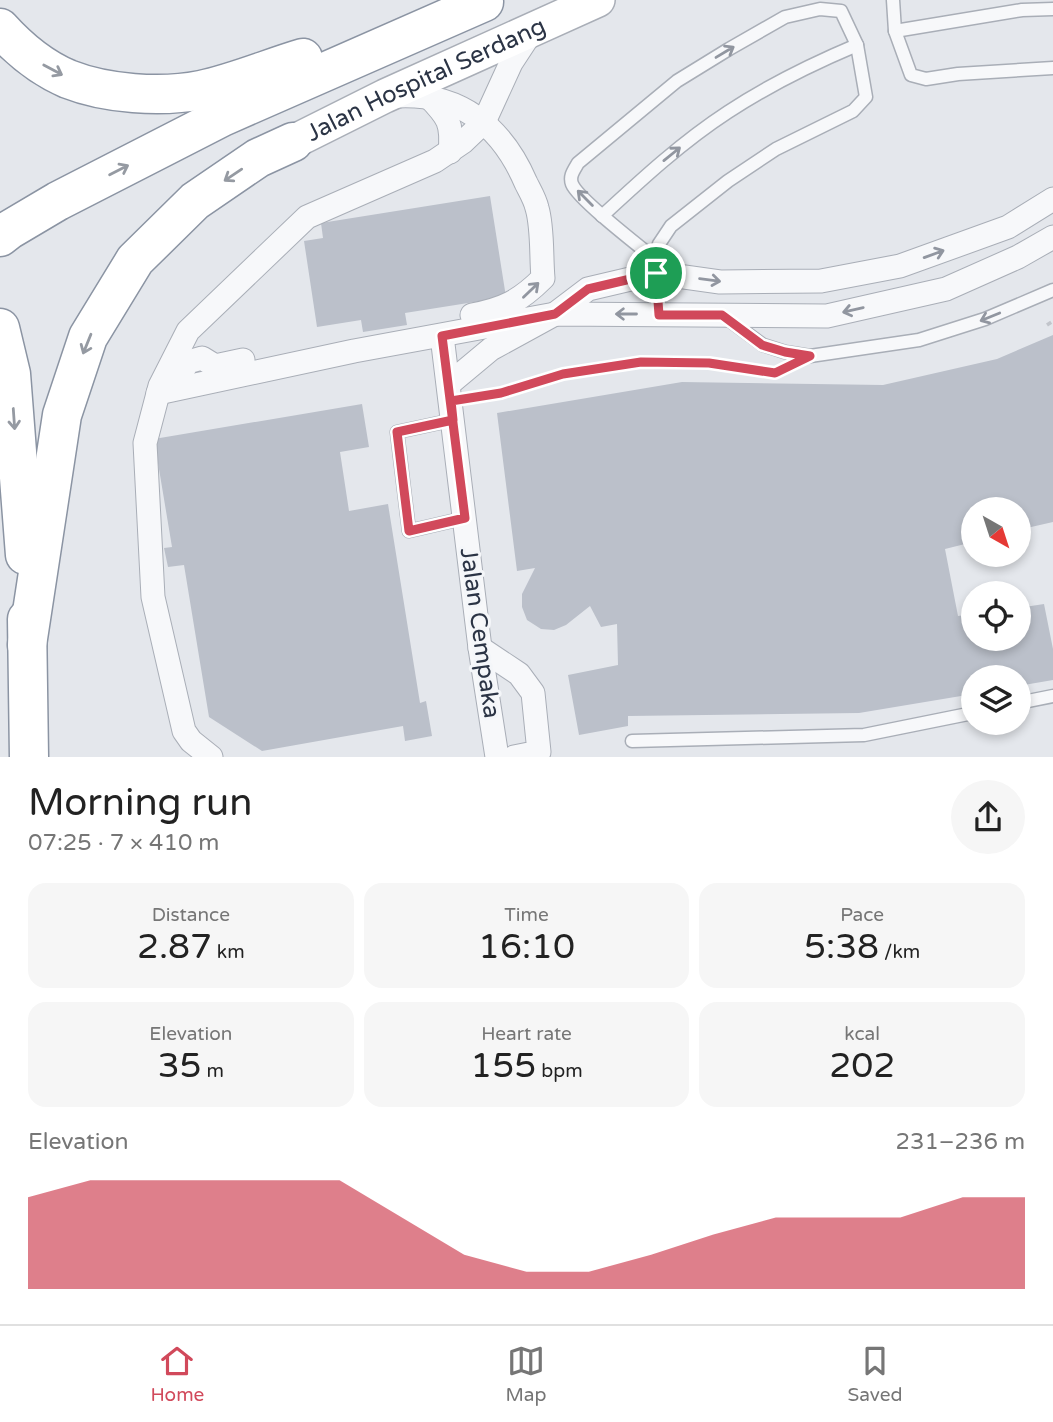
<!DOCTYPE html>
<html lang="en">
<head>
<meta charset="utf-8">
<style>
	body { margin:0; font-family:"Varela Round",sans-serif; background:#f6f6f6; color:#222; height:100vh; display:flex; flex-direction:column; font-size:26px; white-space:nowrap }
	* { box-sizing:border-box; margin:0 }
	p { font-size:23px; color:#767676 }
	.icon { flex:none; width:38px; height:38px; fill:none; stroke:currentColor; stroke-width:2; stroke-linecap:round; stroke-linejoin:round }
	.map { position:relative; height:757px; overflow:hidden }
	.panel { display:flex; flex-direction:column; background:#fff; flex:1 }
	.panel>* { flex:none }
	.needle { width:46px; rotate:141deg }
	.buttons { position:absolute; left:961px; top:497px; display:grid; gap:14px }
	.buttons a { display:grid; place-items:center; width:70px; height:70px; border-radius:50%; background:#fff; box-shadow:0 4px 10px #0003; font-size:35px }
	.pin { position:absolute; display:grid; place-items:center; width:60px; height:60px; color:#fff; margin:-30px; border:4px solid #fff; border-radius:50%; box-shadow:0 2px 7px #0007 }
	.round { display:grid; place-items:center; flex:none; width:74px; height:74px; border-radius:37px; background:#f6f6f6 }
	.head { display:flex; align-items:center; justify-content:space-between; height:119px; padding:0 28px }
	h1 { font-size:38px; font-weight:600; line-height:52px }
	.figures { display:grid; grid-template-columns:repeat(3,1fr); gap:10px; height:119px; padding:7px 28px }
	.figures div { display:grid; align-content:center; border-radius:18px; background:#f6f6f6; text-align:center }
	.figures b { font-size:35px; font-weight:600 }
	.figures small { font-size:19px; font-weight:400 }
	.figures p { font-size:19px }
	.chart { height:196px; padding:14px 28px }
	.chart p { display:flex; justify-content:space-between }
	.chart svg { width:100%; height:126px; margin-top:7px; fill:#d1495b; opacity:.7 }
	.dock { display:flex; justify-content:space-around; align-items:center; height:98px; border-top:2px solid #e0e0e0; background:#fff; font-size:19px; color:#767676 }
	.dock a { display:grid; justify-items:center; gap:4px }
	.dock .on { color:#d1495b }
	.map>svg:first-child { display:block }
	.building { fill:#bbc0ca }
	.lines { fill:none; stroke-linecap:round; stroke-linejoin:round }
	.service-casing { stroke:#a9aeb7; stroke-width:15 }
	.minor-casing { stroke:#a9aeb7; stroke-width:25 }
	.secondary-casing { stroke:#a9aeb7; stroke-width:36 }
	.motorway-casing { stroke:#8b94a3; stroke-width:41 }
	.path { stroke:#c2c5cb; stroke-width:3.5; stroke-dasharray:5 5; stroke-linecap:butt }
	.service { stroke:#f7f8fa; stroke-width:12 }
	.minor { stroke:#f7f8fa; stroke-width:23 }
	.secondary { stroke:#fff; stroke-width:33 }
	.motorway { stroke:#fff; stroke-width:38 }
	.oneway { stroke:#9196a0 }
	.oneway2 { stroke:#959aa2 }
	.route-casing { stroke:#fff; stroke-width:14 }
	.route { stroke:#d1495b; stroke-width:9 }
	.labels { text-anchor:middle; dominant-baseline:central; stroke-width:6; stroke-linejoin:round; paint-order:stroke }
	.street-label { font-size:24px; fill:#2b3445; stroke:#f4f6f9 }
</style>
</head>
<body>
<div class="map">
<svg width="1053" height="757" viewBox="0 0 1053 757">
	<rect width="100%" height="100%" fill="#e4e7ec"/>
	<!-- building -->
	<g class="building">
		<path d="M490,196L506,297L405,313L407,325L363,332L361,320L317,327L304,241L323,238L321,223Z"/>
		<path d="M1053,335V522L1018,530V509H973V542L945,549L958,616L973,614V639H1018V608L1044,604L1053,649V680L1018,686V677H973V694L859,713L628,716V726L579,735L568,675L618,665L617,624L601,627L590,606L566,625L554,630L541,629L527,620L522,607V594L535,568L517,571L497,413L682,382L883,385L997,359Z"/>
		<path d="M362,404L369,447L340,452L349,511L388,504L420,703L426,701L432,736L405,741L403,726L262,751L209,717L184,565L168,567L164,548L172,547L154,439Z"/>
	</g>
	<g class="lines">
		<!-- service casing -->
		<g class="service-casing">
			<g id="service">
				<path d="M893,0L895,31L911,75L926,79L958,74L1053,68"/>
				<path d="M895,31L1022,10L1053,9"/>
				<path d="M602,216C642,179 682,142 728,112C769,85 812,64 857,45"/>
				<path d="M655,259C639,246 578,199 572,184C569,176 574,170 578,163L677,81L729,49L785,17L820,9L841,11L857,45L866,97L853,111L776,149L728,181L671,226L659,244L655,259L659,315"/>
				<path d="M725,317L763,345L785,352L810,356L919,340L985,319L1053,290"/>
				<path d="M453,420L397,432L409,531L465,518"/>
				<path d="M1018,703L1053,696"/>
				<path d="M632,741L864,735L973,713"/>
			</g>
		</g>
		<!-- minor casing -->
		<g class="minor-casing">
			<g id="minor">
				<path d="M398,96C460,93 502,127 526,183C530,191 535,199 537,208C543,228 541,257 543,278C520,301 504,309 472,315"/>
				<path d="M429,97C448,117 453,123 450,152"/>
				<path d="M442,336L480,648L497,757"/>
				<path d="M184,384L179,376L188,362L202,358L215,366L243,360"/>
				<path d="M449,384L491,349L555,314L588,289L656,273L720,282L821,281L900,266L1008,227L1053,199"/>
				<path d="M158,393L354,351L555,314L827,316L946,289L1018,257L1053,237"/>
				<path d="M480,648L519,674L533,693L539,752L514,757"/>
				<path d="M211,757L191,741L184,731L153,597L145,443L160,386L188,331L307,217L435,161L463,142L484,122L511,63L532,31"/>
			</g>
		</g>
		<!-- secondary casing -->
		<g class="secondary-casing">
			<g id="secondary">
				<path id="s1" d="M293,142L385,96L598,0"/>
			</g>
		</g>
		<!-- motorway casing -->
		<g class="motorway-casing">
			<g id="motorway">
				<path d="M0,28C19,49 42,68 68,79C106,94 161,98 201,90C235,83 269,68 303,58"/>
				<path d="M0,237L9,230L58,201L222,117L484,2"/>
				<path d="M0,328L11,374L25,555"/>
				<path d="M27,619L29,757"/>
				<path d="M27,645L62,415L88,337L135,260L195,201L258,158L293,142"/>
			</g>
		</g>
		<!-- path -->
		<g class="path">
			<path d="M1047,325L1053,321"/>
			<path d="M471,397L501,392L563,374L641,362L709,363L775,373L786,368"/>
		</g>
		<!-- service -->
		<use href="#service" class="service"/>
		<!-- minor -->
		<use href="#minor" class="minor"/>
		<!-- secondary -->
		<use href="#secondary" class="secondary"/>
		<!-- motorway -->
		<use href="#motorway" class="motorway"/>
	</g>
	<!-- one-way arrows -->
	<defs><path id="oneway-shaft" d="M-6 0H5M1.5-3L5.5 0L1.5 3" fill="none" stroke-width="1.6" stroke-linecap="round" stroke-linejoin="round" transform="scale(1.75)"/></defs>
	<g class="oneway">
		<use href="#oneway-shaft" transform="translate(725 52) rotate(-31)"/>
		<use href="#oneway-shaft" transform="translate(672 154) rotate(-39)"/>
		<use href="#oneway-shaft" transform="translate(585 198) rotate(-135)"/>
		<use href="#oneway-shaft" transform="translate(934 254) rotate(-20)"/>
		<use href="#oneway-shaft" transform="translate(710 280) rotate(7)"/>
		<use href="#oneway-shaft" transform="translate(531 290) rotate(-44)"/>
		<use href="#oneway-shaft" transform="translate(853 310) rotate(167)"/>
		<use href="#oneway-shaft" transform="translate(626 314) rotate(-180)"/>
		<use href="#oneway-shaft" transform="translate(990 317) rotate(158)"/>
	</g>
	<g class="oneway2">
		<use href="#oneway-shaft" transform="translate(53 70) rotate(28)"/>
		<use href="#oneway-shaft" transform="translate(119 170) rotate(-27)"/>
		<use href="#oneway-shaft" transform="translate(233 175) rotate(146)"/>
		<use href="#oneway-shaft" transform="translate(87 344) rotate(112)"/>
		<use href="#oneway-shaft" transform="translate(14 419) rotate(86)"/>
	</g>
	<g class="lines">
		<!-- route casing -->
		<g class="route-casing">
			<path id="route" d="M656,273L588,289L555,314L442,336L465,518L409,531L397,432L453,420L451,401L501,393L563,374L641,362L709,363L775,373L810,356L785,352L762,345L722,315H659L656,273"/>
		</g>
		<!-- route -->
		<use href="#route" class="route"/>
	</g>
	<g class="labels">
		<!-- street labels -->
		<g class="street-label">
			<text stroke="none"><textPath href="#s1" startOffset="147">Jalan Hospital Serdang</textPath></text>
			<text transform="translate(480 633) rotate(82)">Jalan Cempaka</text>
		</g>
	</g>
</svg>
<div class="buttons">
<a><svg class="needle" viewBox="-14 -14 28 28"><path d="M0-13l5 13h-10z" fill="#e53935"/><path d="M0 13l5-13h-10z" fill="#767676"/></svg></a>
<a><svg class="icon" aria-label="locate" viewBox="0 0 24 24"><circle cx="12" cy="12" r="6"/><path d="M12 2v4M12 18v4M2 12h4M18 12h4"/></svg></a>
<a><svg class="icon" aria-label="layers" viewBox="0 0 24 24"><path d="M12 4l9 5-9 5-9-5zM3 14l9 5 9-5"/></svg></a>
</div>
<div class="pin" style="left:656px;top:273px;background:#1e9e55"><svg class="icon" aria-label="arrive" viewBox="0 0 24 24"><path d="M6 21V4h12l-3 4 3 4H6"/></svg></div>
</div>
<section class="panel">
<div class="head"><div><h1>Morning run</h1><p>07:25 · 7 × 410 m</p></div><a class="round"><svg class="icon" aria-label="share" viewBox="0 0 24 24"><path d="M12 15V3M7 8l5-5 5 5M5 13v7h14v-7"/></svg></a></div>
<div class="figures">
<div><p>Distance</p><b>2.87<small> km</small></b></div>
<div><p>Time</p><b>16:10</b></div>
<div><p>Pace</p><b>5:38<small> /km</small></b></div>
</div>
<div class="figures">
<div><p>Elevation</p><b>35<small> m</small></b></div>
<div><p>Heart rate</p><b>155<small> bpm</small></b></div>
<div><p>kcal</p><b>202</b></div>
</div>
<div class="chart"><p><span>Elevation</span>231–236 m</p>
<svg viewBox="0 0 160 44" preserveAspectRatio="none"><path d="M0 44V12L10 6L20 6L30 6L40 6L50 6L60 19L70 32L80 38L90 38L100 32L110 25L120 19L130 19L140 19L150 12L160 12V44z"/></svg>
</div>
</section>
<nav class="dock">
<a class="on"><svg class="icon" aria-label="home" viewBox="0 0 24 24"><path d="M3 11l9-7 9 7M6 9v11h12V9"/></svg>Home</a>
<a><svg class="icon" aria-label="map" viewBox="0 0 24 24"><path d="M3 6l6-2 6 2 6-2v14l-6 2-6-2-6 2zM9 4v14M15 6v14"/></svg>Map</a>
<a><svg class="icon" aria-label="saved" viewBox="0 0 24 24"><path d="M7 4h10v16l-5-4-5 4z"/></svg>Saved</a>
</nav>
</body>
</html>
